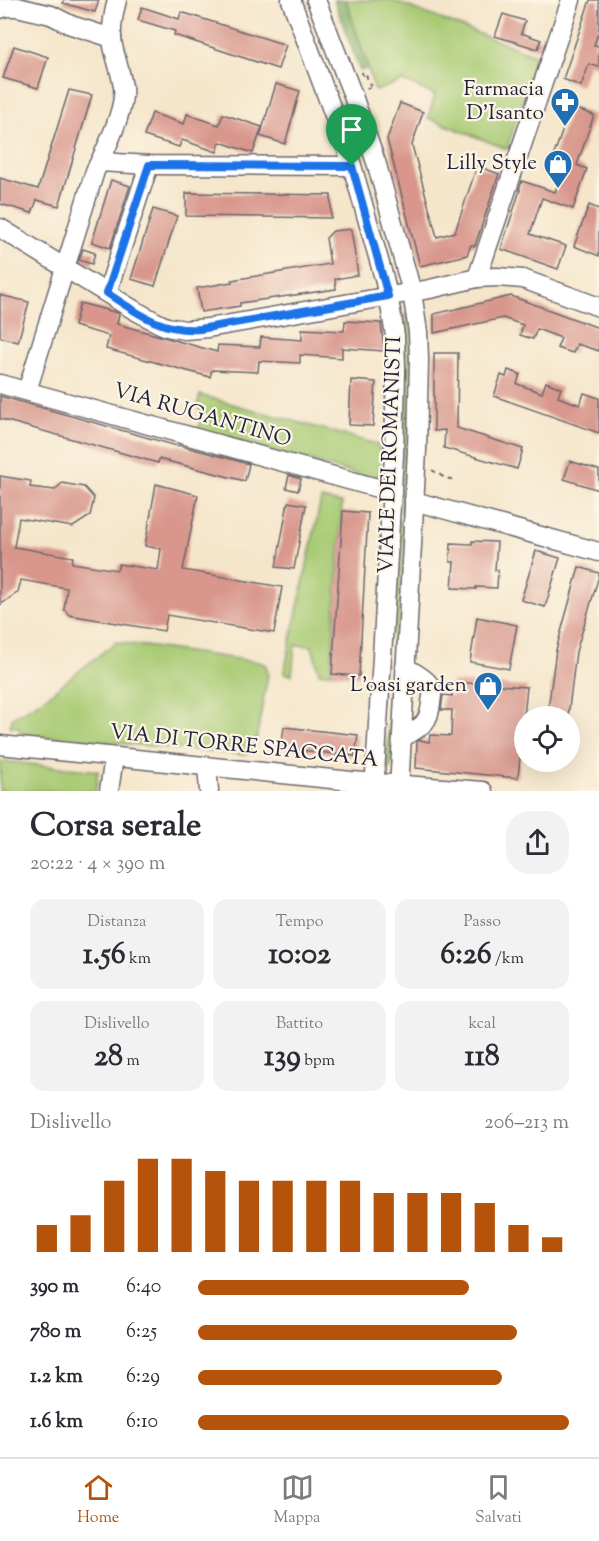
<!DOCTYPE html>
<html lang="it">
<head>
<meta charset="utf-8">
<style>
	body { margin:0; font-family:"Sorts Mill Goudy",serif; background:#f2f2f3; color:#2b2b33; height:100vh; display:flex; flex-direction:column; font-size:22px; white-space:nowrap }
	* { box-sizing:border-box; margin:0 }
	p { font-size:20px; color:#7c7c81 }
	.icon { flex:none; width:33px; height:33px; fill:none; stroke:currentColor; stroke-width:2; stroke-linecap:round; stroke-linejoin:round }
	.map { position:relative; height:791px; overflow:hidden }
	.side { display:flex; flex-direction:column; background:#fff; flex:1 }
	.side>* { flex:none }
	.controls { position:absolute; left:514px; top:706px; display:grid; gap:12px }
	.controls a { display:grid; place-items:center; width:66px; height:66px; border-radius:50%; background:#fff; box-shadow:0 6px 24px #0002; font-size:30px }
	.pin { position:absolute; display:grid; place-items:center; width:51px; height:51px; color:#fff; margin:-62px -26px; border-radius:50% 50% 50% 0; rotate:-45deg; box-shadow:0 0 6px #0007 }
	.pin .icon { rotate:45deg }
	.round { display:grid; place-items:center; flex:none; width:63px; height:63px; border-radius:24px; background:#f2f2f3 }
	.head { display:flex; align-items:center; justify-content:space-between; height:102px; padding:0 30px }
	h1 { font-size:33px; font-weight:700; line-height:45px }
	.metrics { display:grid; grid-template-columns:repeat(3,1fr); gap:9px; height:102px; padding:6px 30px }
	.metrics div { display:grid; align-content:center; border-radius:15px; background:#f2f2f3; text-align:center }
	.metrics b { font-size:30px; font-weight:700 }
	.metrics small { font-size:16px; font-weight:400 }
	.metrics p { font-size:16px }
	.chart { height:168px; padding:12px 30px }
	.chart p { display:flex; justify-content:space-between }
	.chart svg { width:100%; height:108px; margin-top:6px; stroke:#b45309; stroke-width:6 }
	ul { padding:0 30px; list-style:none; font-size:20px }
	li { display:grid; grid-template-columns:96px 72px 1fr; align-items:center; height:45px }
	li i { height:15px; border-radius:8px; background:#b45309 }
	.dock { display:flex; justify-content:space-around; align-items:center; height:84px; border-top:2px solid #e1e1e2; background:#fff; font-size:16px; color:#7c7c81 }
	.dock a { display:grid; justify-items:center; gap:3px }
	.dock .current { color:#b45309 }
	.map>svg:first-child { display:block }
	.green { fill:#a9cb74; stroke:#667658; stroke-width:1.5 }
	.forest { fill:#86af66; stroke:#546850; stroke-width:1.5 }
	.building { fill:#d8968c }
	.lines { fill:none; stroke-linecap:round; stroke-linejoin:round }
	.minor-casing { stroke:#6c676d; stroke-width:21 }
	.path { stroke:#6c676d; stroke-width:2; stroke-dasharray:4.5 4.5; stroke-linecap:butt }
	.minor { stroke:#fff; stroke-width:18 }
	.route-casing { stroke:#fff; stroke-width:12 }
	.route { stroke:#1a73e8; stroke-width:8 }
	.labels { text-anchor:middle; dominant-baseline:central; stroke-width:4.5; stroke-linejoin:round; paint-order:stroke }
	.poi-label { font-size:21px; fill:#22223b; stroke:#fcf5e5; text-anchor:end }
	.street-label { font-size:21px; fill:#22223b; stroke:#fcf5e5 }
</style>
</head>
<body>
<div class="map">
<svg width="599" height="791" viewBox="0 0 599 791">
	<rect width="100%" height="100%" fill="#fcf5e5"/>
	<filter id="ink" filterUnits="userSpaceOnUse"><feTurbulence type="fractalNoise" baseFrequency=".0167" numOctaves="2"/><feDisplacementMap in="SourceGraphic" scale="12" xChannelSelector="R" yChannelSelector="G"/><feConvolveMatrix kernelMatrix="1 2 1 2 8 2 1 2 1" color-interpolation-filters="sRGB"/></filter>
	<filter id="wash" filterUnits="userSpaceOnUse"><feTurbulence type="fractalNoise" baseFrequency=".008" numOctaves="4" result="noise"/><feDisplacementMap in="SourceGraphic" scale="24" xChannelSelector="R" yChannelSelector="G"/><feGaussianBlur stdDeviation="1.35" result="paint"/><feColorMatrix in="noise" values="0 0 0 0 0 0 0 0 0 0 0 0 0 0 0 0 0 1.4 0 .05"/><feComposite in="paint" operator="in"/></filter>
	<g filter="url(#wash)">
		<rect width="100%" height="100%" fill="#f5e6cb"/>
		<!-- green -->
		<g class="green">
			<path d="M346,0H391L537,56L507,149L428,118L435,95L403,81L375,91Z"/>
			<path d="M409,314L411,335L409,445L405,514L401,513L405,386V332L403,316Z"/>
			<path d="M200,395L380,445V472L375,479L199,432L200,420H209L210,417C200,409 195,411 200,395Z"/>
			<path d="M321,499L342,503L331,673H319L312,646L295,645L292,675L284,673Z"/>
			<path d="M399,521L405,522L391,767H386Z"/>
			<path d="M116,642L259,662L266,665L268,674L255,746L245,755L22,734L18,727L10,726L13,717L41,701Z"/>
			<path d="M0,761L98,771L96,791H0Z"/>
		</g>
		<!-- forest -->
		<path class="forest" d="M334,0H346L368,68L360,71Z"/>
		<g id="blocks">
			<!-- building -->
			<g class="building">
				<path d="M64,0H99L95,12L63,3Z"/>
				<path d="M590,0H599V31L594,45L599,46V67L589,64L581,86L563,79Z"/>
				<path d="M142,7L179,19L181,12L286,45L278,69L174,35L175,31L138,20Z"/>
				<path d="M503,14L525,21L521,33L541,40L538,49L495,36Z"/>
				<path d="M14,46L48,57L38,88L3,78Z"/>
				<path d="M276,84L300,91L285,144L260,136Z"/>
				<path d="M69,90L92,95L59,206L37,200L32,213L0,204V178L38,189Z"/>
				<path d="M400,103L423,112L412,145L437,237L455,232L477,166L499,174L475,246L471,245L467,255L420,266L387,139Z"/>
				<path d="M571,107L594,115L577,165L587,169L573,209L542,198L530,234L566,246L558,269L501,249L520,190H519L522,181L555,192L565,164L552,160Z"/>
				<path d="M152,113L184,124L187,114L219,125L223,114L262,127L253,153L220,142L217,152L182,140L179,147L144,136Z"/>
				<path d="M111,180L130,186L110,248L92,242Z"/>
				<path d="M186,193L331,195V218L186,216Z"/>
				<path d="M589,205L599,209V256L574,246Z"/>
				<path d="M153,209L177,216L155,286L131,279Z"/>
				<path d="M351,229L358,275L335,279L336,289L240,303V306L201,312L197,288L232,282V280L330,264L326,238L333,231Z"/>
				<path d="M83,249L95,253L92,264L79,260Z"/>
				<path d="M0,295L29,302L18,342L0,337Z"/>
				<path d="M511,296L599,328V351L577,344L573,353L557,348L561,338L537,329L533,339L520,335L523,325L503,318L434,333V314Z"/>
				<path d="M80,303L118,313L119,314L117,324L217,352L218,345L260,347L261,337L302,340V329L344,331L345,321L381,323L384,351L342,348V358L300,355V363L259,361L258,372L212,370L210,377L106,349L109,336L74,326Z"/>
				<path d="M434,353H458L457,428L523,449L517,469L444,448L445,430L434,431Z"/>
				<path d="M508,370L520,374L517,384L542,393L546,382L561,388L558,397L580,405L584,393L599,398V433L494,396L501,375L506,377Z"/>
				<path d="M351,380L376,382L373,426L349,425Z"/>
				<path d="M0,396L177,446L178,445L249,464L245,481L159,459L158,463L0,419Z"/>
				<path d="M570,461L599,470V490L564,479Z"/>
				<path d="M289,475L301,479L298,491L286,488Z"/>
				<path d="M0,476L31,481L30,487L55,490L62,483L84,487L94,498L90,516L73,527L19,518L14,547L73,557L72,563L117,570L119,564L158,570L161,549L145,546L156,484L198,495L183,570L282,587L274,633L167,615L164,631L69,615L64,609L67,588L21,580L18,592L0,605Z"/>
				<path d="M288,502L306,505L294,569L276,567Z"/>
				<path d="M343,511L368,513L359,676L332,674Z"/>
				<path d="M472,541L497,542L495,570H498L497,588L476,587V589L452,588L454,562H450L451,543L472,544Z"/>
				<path d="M536,551L560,558L545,607L521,600Z"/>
				<path d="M579,567L599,573V576L576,652L568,717H547L556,650Z"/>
				<path d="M477,617L517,625L509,669L470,662Z"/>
				<path d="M452,682L527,687L518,778L416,768L417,742L420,740L429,742L430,735L451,736L452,710H441L443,695L452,696Z"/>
				<path d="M284,727L358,735L355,756L281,748Z"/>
			</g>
		</g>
	</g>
	<g filter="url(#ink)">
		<use href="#blocks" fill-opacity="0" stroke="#6c676d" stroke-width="1.5"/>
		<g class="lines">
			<!-- minor casing -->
			<g class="minor-casing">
				<g id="minor">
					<path d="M291,0L349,155L384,278L391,311L395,336L396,371L394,455L374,791"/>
					<path d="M316,0L352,93L377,165L412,292L418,332L419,359L417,450L399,791"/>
					<path d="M0,9L6,7H17L51,15L71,25L112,38"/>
					<path d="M100,162L149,165L352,166"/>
					<path d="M0,228L134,310L160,324L167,327L185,330L208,328L430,289L477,278L497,277L523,279L599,307"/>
					<path d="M477,278L571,0"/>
					<path d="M107,293L149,165"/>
					<path d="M0,384L392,492"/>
					<path d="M27,391L95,171C105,152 126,108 123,87C121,73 116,60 113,46C110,31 113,15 117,0"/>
					<path d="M414,501L599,552"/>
					<path d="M402,738C420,727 429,725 431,703C432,696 434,690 429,684C424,677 413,672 405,667"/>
					<path d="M0,745L351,781L483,791"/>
					<path d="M207,766L209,791"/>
					<path d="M109,791L114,757"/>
				</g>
			</g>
			<!-- path -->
			<g class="path">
				<path d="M363,76L362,73L365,72L370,85L374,84"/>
				<path d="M367,87L368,88L375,86"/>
				<path d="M432,470L445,478L456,480"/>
			</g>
			<!-- minor -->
			<use href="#minor" class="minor"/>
		</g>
	</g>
	<g class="lines" filter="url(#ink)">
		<!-- route casing -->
		<g class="route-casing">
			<path id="route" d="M149,165L352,166L388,296L200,329C162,332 137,313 107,293Z"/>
		</g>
		<!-- route -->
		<use href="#route" class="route"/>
	</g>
	<!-- icons -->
	<defs>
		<g id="pharmacy-pin" transform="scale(1.5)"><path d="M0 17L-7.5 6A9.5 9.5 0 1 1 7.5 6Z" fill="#1f6fb2" stroke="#fcf5e5"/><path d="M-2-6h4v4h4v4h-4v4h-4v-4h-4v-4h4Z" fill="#fff"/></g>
		<g id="shop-pin" transform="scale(1.5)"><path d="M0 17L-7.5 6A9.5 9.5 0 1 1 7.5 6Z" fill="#1f6fb2" stroke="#fcf5e5"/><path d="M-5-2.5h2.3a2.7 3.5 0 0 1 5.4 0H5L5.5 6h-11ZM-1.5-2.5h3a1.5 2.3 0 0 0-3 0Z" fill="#fff"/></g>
	</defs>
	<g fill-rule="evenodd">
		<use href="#pharmacy-pin" x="565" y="102"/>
		<use href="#shop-pin" x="558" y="164"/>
		<use href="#shop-pin" x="488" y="686"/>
	</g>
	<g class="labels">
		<!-- poi labels -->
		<g class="poi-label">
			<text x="544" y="90">Farmacia<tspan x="544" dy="24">D’Isanto</tspan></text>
			<text x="537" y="164">Lilly Style</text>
			<text x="467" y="686">L'oasi garden</text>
		</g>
		<!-- street labels -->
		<g class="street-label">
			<text transform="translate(202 416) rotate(16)">VIA RUGANTINO</text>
			<text transform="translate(391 455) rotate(-88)">VIALE DEI ROMANISTI</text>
			<text transform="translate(244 747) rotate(6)">VIA DI TORRE SPACCATA</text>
		</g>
	</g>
</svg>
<div class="controls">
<a><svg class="icon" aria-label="locate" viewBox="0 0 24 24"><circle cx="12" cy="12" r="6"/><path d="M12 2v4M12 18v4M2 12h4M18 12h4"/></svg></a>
</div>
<div class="pin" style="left:352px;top:166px;background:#1e9e55"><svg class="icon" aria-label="arrive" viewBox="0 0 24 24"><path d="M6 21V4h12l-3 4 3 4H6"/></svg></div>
</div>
<section class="side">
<div class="head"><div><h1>Corsa serale</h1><p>20:22 · 4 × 390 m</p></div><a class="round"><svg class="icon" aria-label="share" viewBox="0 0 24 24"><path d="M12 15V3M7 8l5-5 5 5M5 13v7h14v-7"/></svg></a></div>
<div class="metrics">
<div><p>Distanza</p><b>1.56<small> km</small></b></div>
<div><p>Tempo</p><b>10:02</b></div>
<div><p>Passo</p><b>6:26<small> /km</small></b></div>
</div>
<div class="metrics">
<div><p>Dislivello</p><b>28<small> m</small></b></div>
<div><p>Battito</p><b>139<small> bpm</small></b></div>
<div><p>kcal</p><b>118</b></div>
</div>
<div class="chart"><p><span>Dislivello</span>206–213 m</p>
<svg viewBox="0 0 160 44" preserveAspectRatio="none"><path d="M5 44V33M15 44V29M25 44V15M35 44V6M45 44V6M55 44V11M65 44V15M75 44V15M85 44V15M95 44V15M105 44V20M115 44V20M125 44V20M135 44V24M145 44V33M155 44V38"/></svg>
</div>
<ul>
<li><b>390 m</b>6:40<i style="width:73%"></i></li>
<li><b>780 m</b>6:25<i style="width:86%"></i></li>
<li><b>1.2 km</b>6:29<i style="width:82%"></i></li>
<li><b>1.6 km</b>6:10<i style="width:100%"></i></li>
</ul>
</section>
<nav class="dock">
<a class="current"><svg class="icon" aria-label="home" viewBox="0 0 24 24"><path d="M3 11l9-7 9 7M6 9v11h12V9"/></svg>Home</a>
<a><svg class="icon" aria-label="map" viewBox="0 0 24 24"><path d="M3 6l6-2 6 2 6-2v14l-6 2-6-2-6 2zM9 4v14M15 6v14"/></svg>Mappa</a>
<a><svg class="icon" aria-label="saved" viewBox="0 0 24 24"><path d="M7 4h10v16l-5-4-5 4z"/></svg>Salvati</a>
</nav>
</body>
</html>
